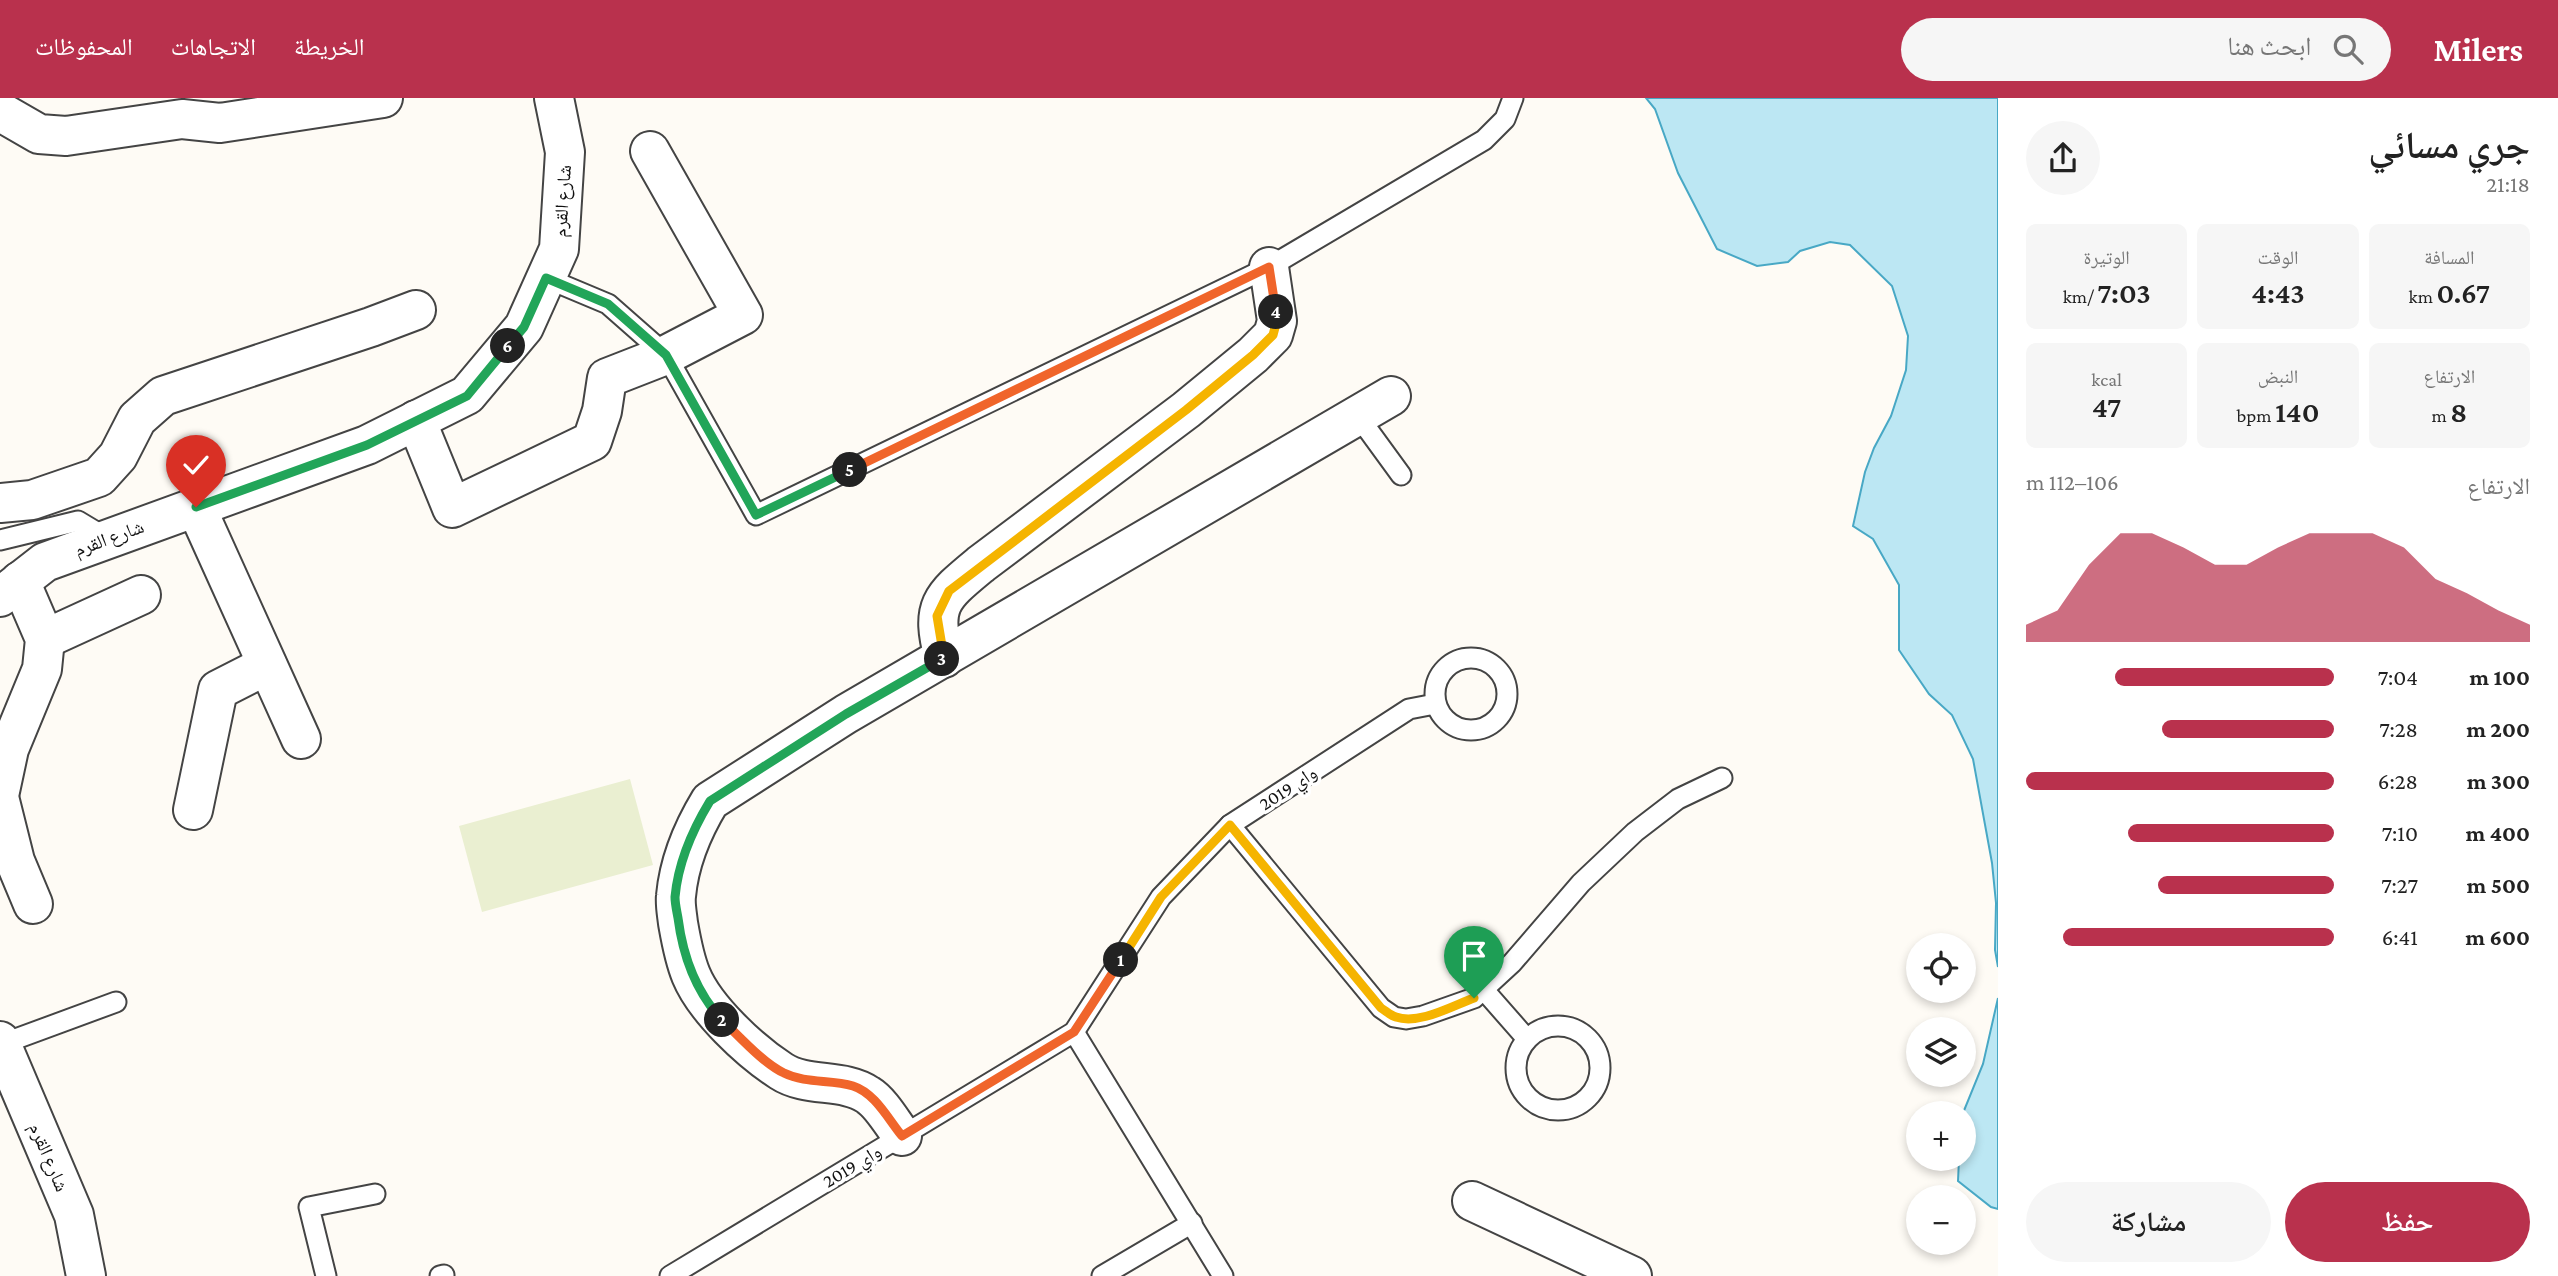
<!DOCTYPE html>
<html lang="ar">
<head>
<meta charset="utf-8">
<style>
	body { margin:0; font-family:"Crimson Pro","Noto Naskh Arabic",serif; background:#f6f6f6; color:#222; direction:rtl; height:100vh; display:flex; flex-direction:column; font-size:26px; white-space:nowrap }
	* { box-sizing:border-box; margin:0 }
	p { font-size:23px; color:#767676 }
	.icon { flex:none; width:38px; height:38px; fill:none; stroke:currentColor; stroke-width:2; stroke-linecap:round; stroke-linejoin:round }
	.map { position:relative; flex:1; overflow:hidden; direction:ltr }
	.side { display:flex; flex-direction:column; background:#fff; width:560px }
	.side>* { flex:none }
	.buttons { position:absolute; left:1906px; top:835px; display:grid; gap:14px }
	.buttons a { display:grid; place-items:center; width:70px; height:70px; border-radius:50%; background:#fff; box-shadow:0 4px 10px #0003; font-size:35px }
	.pin { position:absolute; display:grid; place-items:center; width:60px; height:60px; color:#fff; margin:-72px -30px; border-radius:50% 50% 50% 0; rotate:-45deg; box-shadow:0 0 7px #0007 }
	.pin .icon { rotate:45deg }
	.km { position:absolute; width:35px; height:35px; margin:-18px; border-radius:50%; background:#222; color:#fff; font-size:19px; line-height:35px; text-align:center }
	.round { display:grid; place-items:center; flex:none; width:74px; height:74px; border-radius:37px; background:#f6f6f6 }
	.head { display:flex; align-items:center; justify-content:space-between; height:119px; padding:0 28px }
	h1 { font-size:38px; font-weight:600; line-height:52px }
	.stats { display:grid; grid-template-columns:repeat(3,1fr); gap:10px; height:119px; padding:7px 28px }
	.stats div { display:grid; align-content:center; border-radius:10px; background:#f6f6f6; text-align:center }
	.stats b { font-size:30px; font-weight:600 }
	.stats small { font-size:19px; font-weight:400 }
	.stats p { font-size:19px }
	.chart { height:196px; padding:14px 28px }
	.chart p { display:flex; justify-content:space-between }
	.chart svg { width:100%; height:126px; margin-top:7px; fill:#b9314d; opacity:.7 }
	.button { display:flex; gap:14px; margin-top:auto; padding:14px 28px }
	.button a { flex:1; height:80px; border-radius:42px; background:#b9314d; color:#fff; font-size:28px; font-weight:600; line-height:80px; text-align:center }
	.button a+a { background:#f6f6f6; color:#222 }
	ul { padding:0 28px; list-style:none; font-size:23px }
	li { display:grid; grid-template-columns:112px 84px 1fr; align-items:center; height:52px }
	li i { height:18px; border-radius:9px; background:#b9314d }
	header { display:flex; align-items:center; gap:42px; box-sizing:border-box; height:98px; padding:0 35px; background:#b9314d; color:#fff }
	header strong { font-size:33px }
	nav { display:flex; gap:38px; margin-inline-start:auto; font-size:24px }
	.search { width:490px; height:63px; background:#f6f6f6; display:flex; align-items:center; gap:18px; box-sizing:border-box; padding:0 24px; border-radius:38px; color:#767676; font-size:26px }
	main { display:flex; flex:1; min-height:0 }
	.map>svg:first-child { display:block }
	.pitch { fill:#eaefd1 }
	.water { fill:#bce7f3; stroke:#48a8c5; stroke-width:2 }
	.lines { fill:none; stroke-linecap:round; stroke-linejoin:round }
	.service-casing { stroke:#444; stroke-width:23 }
	.minor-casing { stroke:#444; stroke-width:42 }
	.tertiary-casing { stroke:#444; stroke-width:42 }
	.service { stroke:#fff; stroke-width:19 }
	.minor { stroke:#fff; stroke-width:38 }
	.tertiary { stroke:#fff; stroke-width:38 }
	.split-1-casing { stroke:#fff; stroke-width:14 }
	.split-2-casing { stroke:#fff; stroke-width:14 }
	.split-3-casing { stroke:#fff; stroke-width:14 }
	.split-4-casing { stroke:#fff; stroke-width:14 }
	.split-5-casing { stroke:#fff; stroke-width:14 }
	.split-6-casing { stroke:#fff; stroke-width:14 }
	.split-7-casing { stroke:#fff; stroke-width:14 }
	.split-1 { stroke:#f5b400; stroke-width:9 }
	.split-2 { stroke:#f0652b; stroke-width:9 }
	.split-3 { stroke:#22a559; stroke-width:9 }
	.split-4 { stroke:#f5b400; stroke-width:9 }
	.split-5 { stroke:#f0652b; stroke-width:9 }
	.split-6 { stroke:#22a559; stroke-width:9 }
	.split-7 { stroke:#22a559; stroke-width:9 }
	.labels { text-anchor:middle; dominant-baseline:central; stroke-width:7; stroke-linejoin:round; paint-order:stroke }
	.street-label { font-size:19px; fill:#111; stroke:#fff }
</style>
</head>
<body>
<header>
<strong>Milers</strong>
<div class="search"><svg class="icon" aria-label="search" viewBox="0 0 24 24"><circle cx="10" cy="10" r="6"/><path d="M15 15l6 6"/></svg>ابحث هنا</div>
<nav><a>الخريطة</a><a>الاتجاهات</a><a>المحفوظات</a></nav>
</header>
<main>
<section class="side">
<div class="head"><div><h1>جري مسائي</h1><p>21:18</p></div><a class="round"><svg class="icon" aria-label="share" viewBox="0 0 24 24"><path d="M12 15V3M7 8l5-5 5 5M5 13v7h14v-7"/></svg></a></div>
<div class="stats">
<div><p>المسافة</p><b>0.67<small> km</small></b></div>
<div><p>الوقت</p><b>4:43</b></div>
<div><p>الوتيرة</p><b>7:03<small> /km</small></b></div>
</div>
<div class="stats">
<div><p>الارتفاع</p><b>8<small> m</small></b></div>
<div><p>النبض</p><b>140<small> bpm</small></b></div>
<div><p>kcal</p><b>47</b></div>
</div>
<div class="chart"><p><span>الارتفاع</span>106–112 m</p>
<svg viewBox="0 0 160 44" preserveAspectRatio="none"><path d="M0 44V38L10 33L20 17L30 6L40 6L50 11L60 17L70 17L80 11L90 6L100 6L110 6L120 11L130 22L140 27L150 33L160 38V44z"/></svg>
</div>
<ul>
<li><b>100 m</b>7:04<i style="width:71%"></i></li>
<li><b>200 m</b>7:28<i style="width:56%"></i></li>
<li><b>300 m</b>6:28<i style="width:100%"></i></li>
<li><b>400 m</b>7:10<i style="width:67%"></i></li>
<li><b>500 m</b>7:27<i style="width:57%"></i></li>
<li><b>600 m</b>6:41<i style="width:88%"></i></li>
</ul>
<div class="button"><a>حفظ</a><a>مشاركة</a></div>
</section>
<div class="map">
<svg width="1998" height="1178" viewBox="0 0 1998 1178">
	<rect width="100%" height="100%" fill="#fefbf5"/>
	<!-- pitch -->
	<path class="pitch" d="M630,681L653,767L482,814L459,728Z"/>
	<!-- water -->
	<g class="water">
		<path d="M1646,0H1998V869L1995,852L1996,805L1992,765L1973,661L1952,617L1929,596L1899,552V487L1873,441L1853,428L1865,374L1874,350L1891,318L1906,272L1908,238L1892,188L1850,147L1830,144L1800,153L1788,164L1757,168L1717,151L1678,75L1655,11Z"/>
		<path d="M1998,900V1111L1991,1109L1958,1083L1959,1061L1964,1060L1963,1015L1983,966Z"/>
	</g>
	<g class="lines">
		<!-- service casing -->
		<g class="service-casing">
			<g id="service">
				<path d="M546,180L608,206L666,257L756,417L1269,169L1484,42L1505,21L1513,0"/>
				<path d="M1358,318L1401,377"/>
				<path d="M0,442L78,423L108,441"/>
				<circle cx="1471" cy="596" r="36"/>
				<path d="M1230,727L1381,910L1394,919L1406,921L1423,918L1474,900L1512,865L1581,785L1635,734L1678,701L1722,680"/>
				<path d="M1484,892L1527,941"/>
				<circle cx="1558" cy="970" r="42"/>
				<path d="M1074,934L1223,1178"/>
				<path d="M2,946L116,904"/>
				<path d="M326,1178L309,1109L375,1096"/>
				<path d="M440,1178L444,1177"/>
				<path d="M670,1178L1074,934L1161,799L1230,727L1409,611L1435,606"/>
				<path d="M1102,1178L1192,1125"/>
			</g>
		</g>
		<!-- minor casing -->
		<g class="minor-casing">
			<g id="minor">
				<path d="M6,17L39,36L66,38L182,21L220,25L383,0"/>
				<path d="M416,322L452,410L592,343L602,313L607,280L666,257L743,217L650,53"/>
				<path d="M0,405L32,402L99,379L118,358L137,321L163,298L371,229L416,212"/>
				<path d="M196,409L301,641"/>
				<path d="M45,541L141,497"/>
				<path d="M944,560C930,507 941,499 981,466L1186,312L1253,257L1273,237L1277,223L1269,169"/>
				<path d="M0,693L9,651L42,571L45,541L20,483"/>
				<path d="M0,703L15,763L33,806"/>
				<path d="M193,712L218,592L267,567"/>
				<path d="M902,1038C892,1025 881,1005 868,997C843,980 807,990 781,973C750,953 705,911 691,877C684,860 681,842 678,825C677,816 675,806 676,798C679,765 693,731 710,703L846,616L1391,298"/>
				<path d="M1472,1103L1632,1178"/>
			</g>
		</g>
		<!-- tertiary casing -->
		<g class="tertiary-casing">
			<g id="tertiary">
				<path d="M0,499L45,464L367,347L467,297L524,229L559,151L565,54L554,0"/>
				<path d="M0,943L74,1117L86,1178"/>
			</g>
		</g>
		<!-- service -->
		<use href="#service" class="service"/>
		<!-- minor -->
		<use href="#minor" class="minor"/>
		<!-- tertiary -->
		<use href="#tertiary" class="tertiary"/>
	</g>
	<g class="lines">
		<!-- split-1 casing -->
		<g class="split-1-casing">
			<path id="split-1" d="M1121,862L1161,799L1230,727L1381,910C1386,913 1391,918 1396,919C1419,927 1452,908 1474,900"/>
		</g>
		<!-- split-2 casing -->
		<g class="split-2-casing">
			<path id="split-2" d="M722,922C739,938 764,966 784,975C806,986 831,981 853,988C875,995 888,1021 902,1038L1074,934L1121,862"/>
		</g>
		<!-- split-3 casing -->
		<g class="split-3-casing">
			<path id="split-3" d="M722,922C696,894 683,859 678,820C677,814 675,806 675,799C678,766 693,731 710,703L846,616L942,561"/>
		</g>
		<!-- split-4 casing -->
		<g class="split-4-casing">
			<path id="split-4" d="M942,561L944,560L937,518L949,493L1186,312L1253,257L1273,237L1277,222L1276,214"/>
		</g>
		<!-- split-5 casing -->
		<g class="split-5-casing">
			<path id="split-5" d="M850,372L1269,169L1276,214"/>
		</g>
		<!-- split-6 casing -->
		<g class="split-6-casing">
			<path id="split-6" d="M508,248L524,229L546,180L608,206L666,257L756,417L850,372"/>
		</g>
		<!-- split-7 casing -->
		<g class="split-7-casing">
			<path id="split-7" d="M196,409L367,347L467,298L508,248"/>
		</g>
		<!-- split-1 -->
		<use href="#split-1" class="split-1"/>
		<!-- split-2 -->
		<use href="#split-2" class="split-2"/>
		<!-- split-3 -->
		<use href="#split-3" class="split-3"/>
		<!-- split-4 -->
		<use href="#split-4" class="split-4"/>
		<!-- split-5 -->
		<use href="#split-5" class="split-5"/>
		<!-- split-6 -->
		<use href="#split-6" class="split-6"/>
		<!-- split-7 -->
		<use href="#split-7" class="split-7"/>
	</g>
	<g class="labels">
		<!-- street labels -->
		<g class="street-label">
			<text transform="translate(562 103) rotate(-86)">شارع القرم</text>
			<text transform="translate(109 440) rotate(-20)">شارع القرم</text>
			<text transform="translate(1288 690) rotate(-33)">واي 2019</text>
			<text transform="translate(49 1059) rotate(67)">شارع القرم</text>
			<text transform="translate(852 1068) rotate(-31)">واي 2019</text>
		</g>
	</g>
</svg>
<div class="buttons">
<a><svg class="icon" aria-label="locate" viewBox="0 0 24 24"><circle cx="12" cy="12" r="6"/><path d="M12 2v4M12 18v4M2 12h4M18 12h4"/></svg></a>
<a><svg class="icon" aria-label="layers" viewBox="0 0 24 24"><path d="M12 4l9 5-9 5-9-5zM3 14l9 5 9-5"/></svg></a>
<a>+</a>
<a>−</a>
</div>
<div class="pin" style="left:1474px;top:900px;background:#1e9e55"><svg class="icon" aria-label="arrive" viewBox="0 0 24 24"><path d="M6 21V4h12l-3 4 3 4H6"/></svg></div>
<div class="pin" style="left:196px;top:409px;background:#d93025"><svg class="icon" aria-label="check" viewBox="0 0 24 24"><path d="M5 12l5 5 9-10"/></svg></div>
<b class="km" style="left:1121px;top:862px">1</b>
<b class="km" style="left:722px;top:922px">2</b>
<b class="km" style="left:942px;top:561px">3</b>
<b class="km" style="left:1276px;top:214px">4</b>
<b class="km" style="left:850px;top:372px">5</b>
<b class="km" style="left:508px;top:248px">6</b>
</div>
</main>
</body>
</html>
